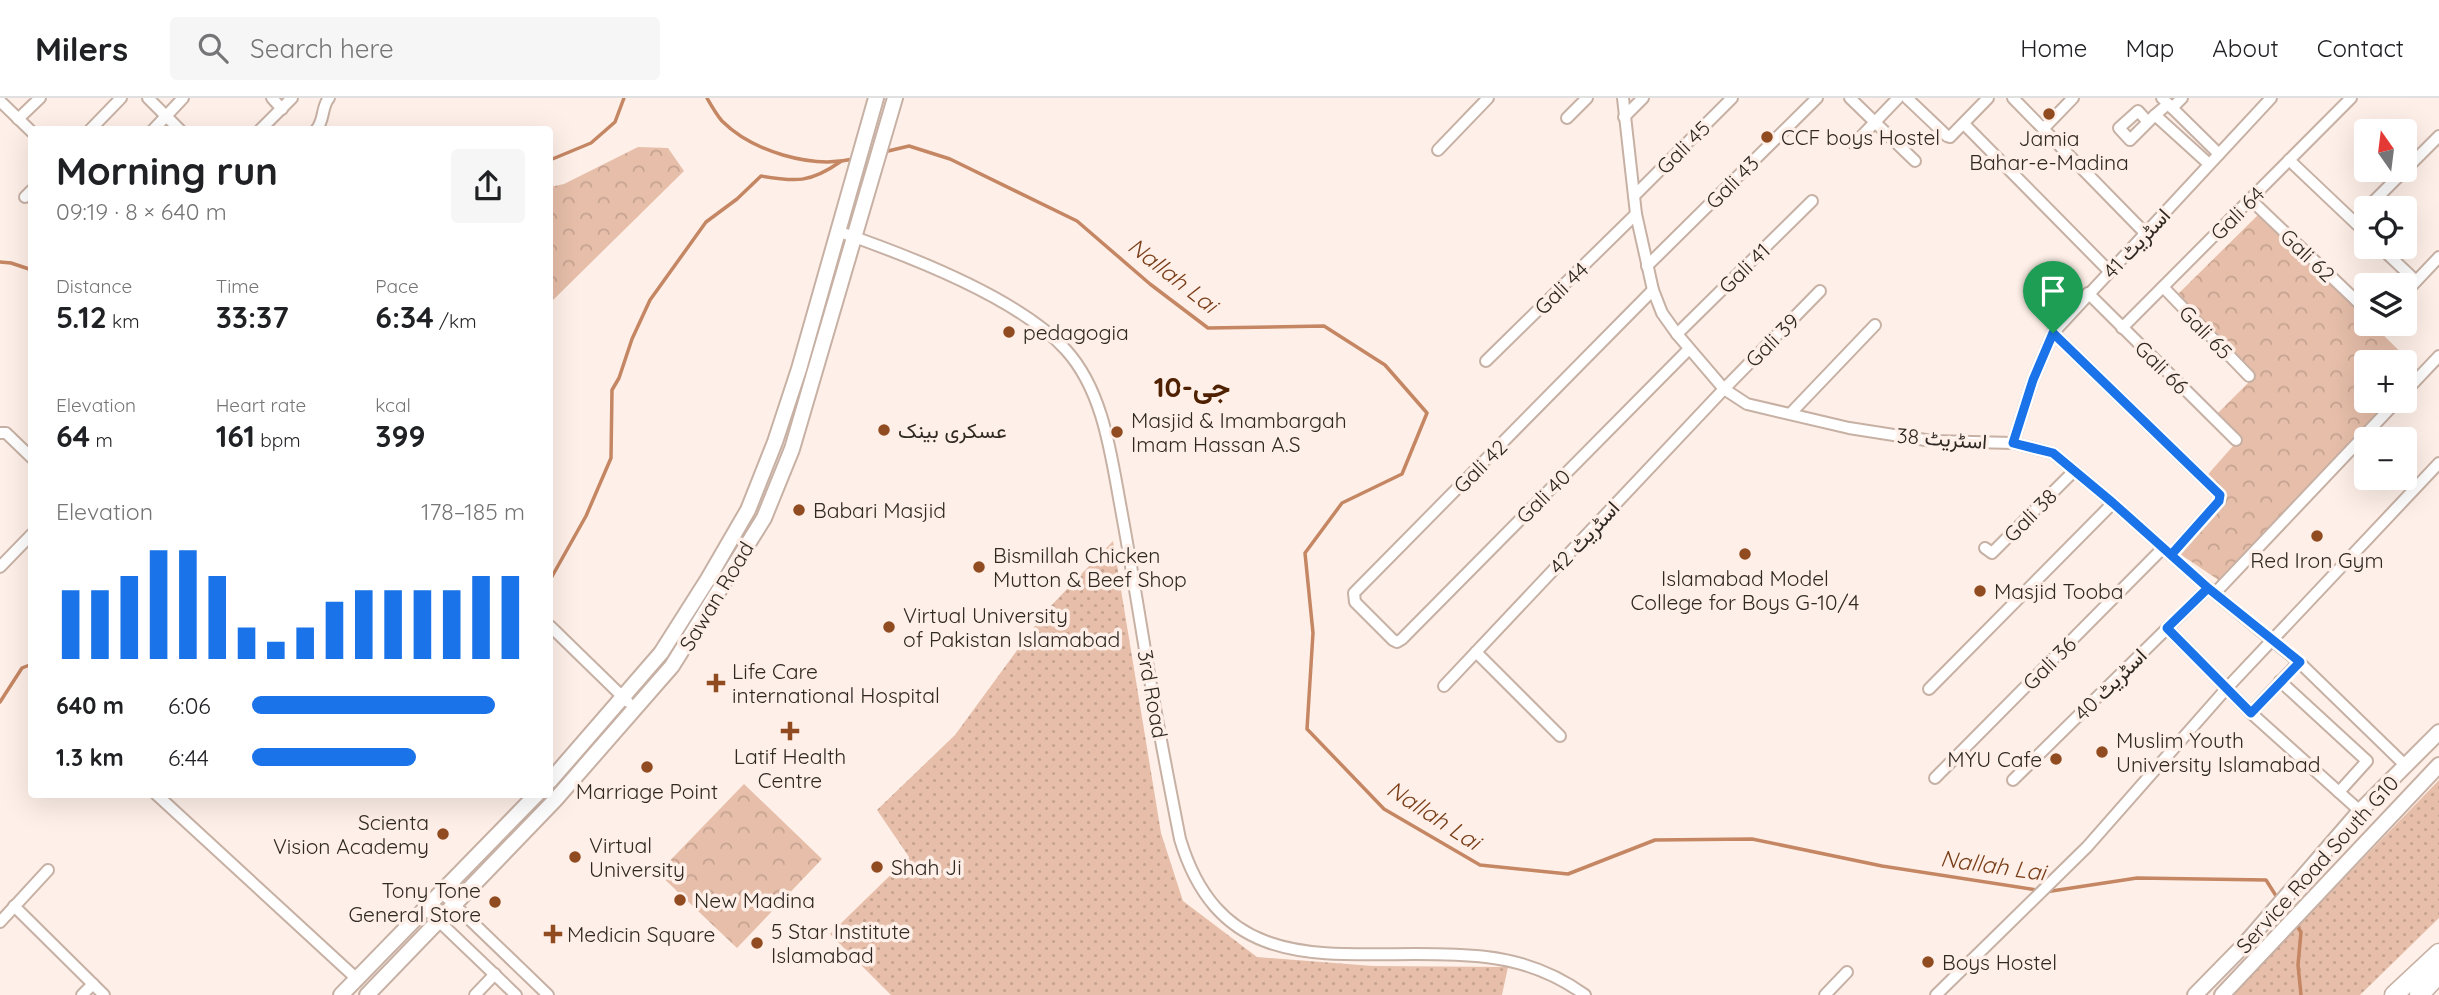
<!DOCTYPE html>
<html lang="en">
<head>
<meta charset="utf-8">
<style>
	body { margin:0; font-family:Quicksand,Vazirmatn,sans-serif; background:#f6f6f6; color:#202124; height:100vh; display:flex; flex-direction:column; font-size:26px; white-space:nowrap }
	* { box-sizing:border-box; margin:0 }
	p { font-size:23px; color:#757577 }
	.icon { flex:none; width:38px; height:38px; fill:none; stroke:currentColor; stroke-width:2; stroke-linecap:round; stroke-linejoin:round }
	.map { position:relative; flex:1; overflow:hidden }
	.panel { position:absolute; left:28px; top:28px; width:525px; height:672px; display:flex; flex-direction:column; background:#fff; border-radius:7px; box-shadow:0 7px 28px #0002 }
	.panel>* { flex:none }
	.needle { width:46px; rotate:346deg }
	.fabs { position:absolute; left:2354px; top:21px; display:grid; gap:14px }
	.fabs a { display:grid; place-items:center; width:63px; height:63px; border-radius:7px; background:#fff; box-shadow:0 7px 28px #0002; font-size:35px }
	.pin { position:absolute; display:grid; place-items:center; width:60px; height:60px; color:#fff; margin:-72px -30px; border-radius:50% 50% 50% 0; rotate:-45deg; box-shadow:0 0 7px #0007 }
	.pin .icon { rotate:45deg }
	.round { display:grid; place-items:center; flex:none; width:74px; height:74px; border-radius:7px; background:#f6f6f6 }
	.headline { display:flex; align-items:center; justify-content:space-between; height:119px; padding:0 28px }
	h1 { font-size:38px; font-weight:700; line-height:52px }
	.stats { display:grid; grid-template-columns:repeat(3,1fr); gap:10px; height:119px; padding:7px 28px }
	.stats div { display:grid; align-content:center }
	.stats b { font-size:30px; font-weight:700 }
	.stats small { font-size:19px; font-weight:400 }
	.stats p { font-size:19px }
	.chart { height:196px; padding:14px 28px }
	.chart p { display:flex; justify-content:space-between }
	.chart svg { width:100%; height:126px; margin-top:7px; stroke:#1a73e8; stroke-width:6 }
	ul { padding:0 28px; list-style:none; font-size:23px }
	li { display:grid; grid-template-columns:112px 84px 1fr; align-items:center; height:52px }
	li i { height:18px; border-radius:9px; background:#1a73e8 }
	header { display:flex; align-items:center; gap:42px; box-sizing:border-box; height:98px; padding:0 35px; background:#fff; border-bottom:2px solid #e0e0e0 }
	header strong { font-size:33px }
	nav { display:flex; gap:38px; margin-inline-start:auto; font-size:24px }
	.search { width:490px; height:63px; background:#f6f6f6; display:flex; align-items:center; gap:18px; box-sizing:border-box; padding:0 24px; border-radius:7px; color:#757577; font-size:26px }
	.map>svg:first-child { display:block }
	.grass { fill:url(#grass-dots) }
	.park { fill:url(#park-crowns) }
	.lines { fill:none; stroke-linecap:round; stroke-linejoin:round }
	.stream { stroke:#c58663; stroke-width:3.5 }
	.minor-casing { stroke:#c7b0a4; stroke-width:14 }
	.major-casing { stroke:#c7b0a4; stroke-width:18 }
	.highway-casing { stroke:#c7b0a4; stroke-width:21 }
	.minor { stroke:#fff; stroke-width:10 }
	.major { stroke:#fff; stroke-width:14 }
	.highway { stroke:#fff; stroke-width:18 }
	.route-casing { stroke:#fff; stroke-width:14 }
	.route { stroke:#1a73e8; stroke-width:9 }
	.poi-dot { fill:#904b21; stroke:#fef0e8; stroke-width:2.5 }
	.labels { text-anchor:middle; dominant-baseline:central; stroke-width:7; stroke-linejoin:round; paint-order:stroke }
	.poi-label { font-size:21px; fill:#302823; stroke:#fef0e8; text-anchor:start }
	.street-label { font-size:21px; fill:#302823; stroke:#fef0e8 }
	.water-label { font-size:23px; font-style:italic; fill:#7a3e19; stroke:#fef0e8 }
	.district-label { font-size:28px; font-weight:bold; fill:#4f2102; stroke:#fef0e8 }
</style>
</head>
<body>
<header>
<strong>Milers</strong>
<div class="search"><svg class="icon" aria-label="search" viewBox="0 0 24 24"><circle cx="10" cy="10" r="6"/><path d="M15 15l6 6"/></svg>Search here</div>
<nav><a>Home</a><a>Map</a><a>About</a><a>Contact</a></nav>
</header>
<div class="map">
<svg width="2439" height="897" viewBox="0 0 2439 897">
	<defs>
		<pattern id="grass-dots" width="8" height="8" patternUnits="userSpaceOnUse" patternTransform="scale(1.75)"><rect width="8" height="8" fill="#e6bea9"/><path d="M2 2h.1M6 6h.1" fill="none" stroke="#c6a391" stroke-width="1.8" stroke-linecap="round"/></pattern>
		<pattern id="park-crowns" width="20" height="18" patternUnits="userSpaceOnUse" patternTransform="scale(1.75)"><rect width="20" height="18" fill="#e6bea9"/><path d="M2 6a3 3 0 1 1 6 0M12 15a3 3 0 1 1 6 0" fill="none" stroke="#c6a391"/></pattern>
	</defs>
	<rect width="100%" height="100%" fill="#fef0e8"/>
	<!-- grass -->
	<g class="grass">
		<path d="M1113,443L1161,735L1183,803L1257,859L1373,868L1508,869L1502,897H891L830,836L909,759L877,712L955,637L1045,514Z"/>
		<path d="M2439,682V820L2360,897H2231Z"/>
	</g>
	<!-- park -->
	<g class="park">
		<path d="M638,49L668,50L684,73L550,205V89L564,86Z"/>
		<path d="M2260,115L2366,220V226H2372L2422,275L2405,293L2404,264H2366V303H2395L2220,483L2174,452L2221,399L2203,382L2240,340L2216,317L2255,278L2176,198Z"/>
		<path d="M744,686L822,761L737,850L658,775Z"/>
	</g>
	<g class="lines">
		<!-- stream -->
		<g class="stream">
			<path d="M707,0C711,7 716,16 722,23C752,53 811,71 853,61"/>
			<path d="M884,54L909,48L950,61L1077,123L1150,186L1208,230L1324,228L1385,267L1427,315L1402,376L1342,405L1305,455L1313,535L1307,631L1384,711L1480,767L1568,776L1655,742L1752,741L1882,768L2037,792"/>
			<path d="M550,62L591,45L615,24L624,0"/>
			<path d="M0,164L11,165L32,172"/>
			<path d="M550,482L586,418L611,360L612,292L619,280L632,241L650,202L706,124L737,101L761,78C796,84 810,85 840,64"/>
			<path d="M0,604L22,570L32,566"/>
			<path d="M2045,794L2137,780L2266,782L2278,801"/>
			<path d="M2294,824L2301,834L2298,867L2301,897"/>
		</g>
		<!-- minor casing -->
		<g class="minor-casing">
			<g id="minor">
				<path d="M148,0L180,32"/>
				<path d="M272,0L282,11"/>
				<path d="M1623,0L1636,116L1653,192L1662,215L1677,236L1724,291L1747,306L1849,330L1932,343L2013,345L2053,355L2113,405L2208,490L2299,564L2406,668"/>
				<path d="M1850,0L1915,63"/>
				<path d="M1907,0L1947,38L1950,39L1988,0"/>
				<path d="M2013,0L2145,135"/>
				<path d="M2162,0L2219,56"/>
				<path d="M0,3L32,34"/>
				<path d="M2168,6L2155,17L2209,66"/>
				<path d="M2172,10L2182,0"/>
				<path d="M1624,19L1643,0"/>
				<path d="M1567,20L1587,0"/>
				<path d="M18,21L40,0"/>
				<path d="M2148,24L2138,13L2119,30L2130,42L2155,17"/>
				<path d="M1964,26L2109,173"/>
				<path d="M2044,30L2073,0"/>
				<path d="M90,32L121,0"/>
				<path d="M153,32L183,0"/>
				<path d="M260,32L292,0"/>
				<path d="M316,32C325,22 321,9 329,0"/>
				<path d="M1854,46L1898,0"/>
				<path d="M1438,52L1488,0"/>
				<path d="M2289,62L2366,135"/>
				<path d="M1634,98L1732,0"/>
				<path d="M25,99L32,92"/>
				<path d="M2250,101L2366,212"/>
				<path d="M2367,110L2439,38"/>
				<path d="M837,133C904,156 1019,200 1066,252C1104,294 1111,358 1121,411C1130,460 1138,509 1146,558C1156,619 1168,680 1180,741C1227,897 1361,844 1486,859C1521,863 1556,876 1585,897"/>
				<path d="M2380,149L2416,183"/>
				<path d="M1647,168L1817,0"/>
				<path d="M2163,189L2249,278"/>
				<path d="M1653,192L1354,495L1355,504L1393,542L1397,544L1402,541L1688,252"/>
				<path d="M2088,195L2236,342"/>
				<path d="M2404,196L2439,159"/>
				<path d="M2122,230L2351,0"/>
				<path d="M2053,235L2220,397L2219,403L2171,457"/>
				<path d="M1677,236L1812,103"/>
				<path d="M1486,263L1636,116"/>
				<path d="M2404,295L2439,258"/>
				<path d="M1790,316L1875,227"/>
				<path d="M0,335H6L32,360"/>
				<path d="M2013,345L2033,282L2053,235L2271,0"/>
				<path d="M1985,450L1992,455L2074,373"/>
				<path d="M0,469L32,436"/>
				<path d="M2216,494L2397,303"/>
				<path d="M550,528L628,604"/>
				<path d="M2167,530L2251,615"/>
				<path d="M1476,554L1560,638"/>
				<path d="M2299,564L2251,615L2360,713"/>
				<path d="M2280,583L2367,663L2339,694"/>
				<path d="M1444,588L1724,291L1820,193"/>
				<path d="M1929,591L2113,405"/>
				<path d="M1935,680L2163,450"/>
				<path d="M2013,682L2208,490"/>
				<path d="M156,696L357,881"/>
				<path d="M441,794L548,897"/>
				<path d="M14,808L104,897"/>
				<path d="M425,810L516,897"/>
				<path d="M0,824L48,772"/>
				<path d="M82,897L93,886"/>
				<path d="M475,897L495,876"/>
				<path d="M1825,897L1847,874"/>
				<path d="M1936,897L2087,749L2226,591L2439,365"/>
			</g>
		</g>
		<!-- major casing -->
		<g class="major-casing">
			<g id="major">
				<path d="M550,683L661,555L708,481L748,412L775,344L799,271L876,0"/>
				<path d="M341,897L537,696"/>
				<path d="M367,897L555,702L672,568L764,420L792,351L895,0"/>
				<path d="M2195,897L2244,847L2360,713L2439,634"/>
				<path d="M2222,897L2439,667"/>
			</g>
		</g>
		<!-- highway casing -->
		<g class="highway-casing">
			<g id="highway">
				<path d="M2394,897L2439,855"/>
				<path d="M2419,897L2439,876"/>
			</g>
		</g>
		<!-- minor -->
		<use href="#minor" class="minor"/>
		<!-- major -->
		<use href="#major" class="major"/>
		<!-- highway -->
		<use href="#highway" class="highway"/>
	</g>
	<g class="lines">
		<!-- route casing -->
		<g class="route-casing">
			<path id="route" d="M2053,235L2033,282L2013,345L2053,355L2113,405L2208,490L2167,530L2251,615L2300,564L2208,490L2171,457L2219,403L2220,397L2053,235"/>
		</g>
		<!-- route -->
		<use href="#route" class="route"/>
	</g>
	<!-- markers -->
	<g class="poi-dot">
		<circle cx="2049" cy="16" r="7"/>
		<circle cx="1767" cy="39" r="7"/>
		<circle cx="1009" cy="234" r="7"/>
		<circle cx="884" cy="332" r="7"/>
		<circle cx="1117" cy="334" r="7"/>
		<circle cx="799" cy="412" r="7"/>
		<circle cx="2317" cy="438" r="7"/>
		<circle cx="1745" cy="456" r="7"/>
		<circle cx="979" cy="469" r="7"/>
		<circle cx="1980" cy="493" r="7"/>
		<circle cx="889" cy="529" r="7"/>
		<path d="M712.5 574.5h7v7h7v7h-7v7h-7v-7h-7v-7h7z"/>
		<path d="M786.5 622.5h7v7h7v7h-7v7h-7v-7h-7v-7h7z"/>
		<circle cx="2102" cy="654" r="7"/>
		<circle cx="2056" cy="661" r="7"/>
		<circle cx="647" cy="669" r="7"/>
		<circle cx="443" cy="736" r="7"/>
		<circle cx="575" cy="759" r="7"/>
		<circle cx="877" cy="769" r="7"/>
		<circle cx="680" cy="802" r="7"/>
		<circle cx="495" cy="804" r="7"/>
		<path d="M549.5 825.5h7v7h7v7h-7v7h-7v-7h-7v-7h7z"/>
		<circle cx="757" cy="845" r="7"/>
		<circle cx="1928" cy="864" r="7"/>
	</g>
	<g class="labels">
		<!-- poi labels -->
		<g class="poi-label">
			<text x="1781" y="39">CCF boys Hostel</text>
			<text x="2049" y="40" text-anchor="middle">Jamia<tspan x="2049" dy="24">Bahar-e-Madina</tspan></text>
			<text x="1023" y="234">pedagogia</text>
			<text x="1131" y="322">Masjid &amp; Imambargah<tspan x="1131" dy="24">Imam Hassan A.S</tspan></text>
			<text x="898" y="332">عسکری بینک</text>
			<text x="813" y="412">Babari Masjid</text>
			<text x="993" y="457">Bismillah Chicken<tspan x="993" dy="24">Mutton &amp; Beef Shop</tspan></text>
			<text x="2317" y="462" text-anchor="middle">Red Iron Gym</text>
			<text x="1745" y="480" text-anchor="middle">Islamabad Model<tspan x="1745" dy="24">College for Boys G-10/4</tspan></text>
			<text x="1994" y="493">Masjid Tooba</text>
			<text x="903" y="517">Virtual University<tspan x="903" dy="24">of Pakistan Islamabad</tspan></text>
			<text x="732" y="573">Life Care<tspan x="732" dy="24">international Hospital</tspan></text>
			<text x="2116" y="642">Muslim Youth<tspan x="2116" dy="24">University Islamabad</tspan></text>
			<text x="790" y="658" text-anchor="middle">Latif Health<tspan x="790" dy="24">Centre</tspan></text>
			<text x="2042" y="661" text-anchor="end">MYU Cafe</text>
			<text x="647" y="693" text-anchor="middle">Marriage Point</text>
			<text x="429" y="724" text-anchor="end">Scienta<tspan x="429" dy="24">Vision Academy</tspan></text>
			<text x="589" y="747">Virtual<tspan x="589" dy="24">University</tspan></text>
			<text x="891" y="769">Shah Ji</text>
			<text x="481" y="792" text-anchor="end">Tony Tone<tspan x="481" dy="24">General Store</tspan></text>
			<text x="694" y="802">New Madina</text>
			<text x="771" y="833">5 Star Institute<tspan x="771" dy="24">Islamabad</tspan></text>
			<text x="567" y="836">Medicin Square</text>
			<text x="1942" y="864">Boys Hostel</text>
		</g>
		<!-- street labels -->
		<g class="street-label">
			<text transform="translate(1683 49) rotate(-45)">Gali 45</text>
			<text transform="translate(1732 84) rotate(-45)">Gali 43</text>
			<text transform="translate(2237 115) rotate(-45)">Gali 64</text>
			<text transform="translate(2136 145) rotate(-47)">اسٹریٹ 41</text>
			<text transform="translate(2308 157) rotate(44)">Gali 62</text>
			<text transform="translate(1744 170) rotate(-44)">Gali 41</text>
			<text transform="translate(1561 190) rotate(-44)">Gali 44</text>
			<text transform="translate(2206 234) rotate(46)">Gali 65</text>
			<text transform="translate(1772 242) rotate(-45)">Gali 39</text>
			<text transform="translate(2162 269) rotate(45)">Gali 66</text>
			<text transform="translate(1942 340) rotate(4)">اسٹریٹ 38</text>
			<text transform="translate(1480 368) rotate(-45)">Gali 42</text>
			<text transform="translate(1543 398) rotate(-45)">Gali 40</text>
			<text transform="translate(2030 417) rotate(-45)">Gali 38</text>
			<text transform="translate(1584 439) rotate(-47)">اسٹریٹ 42</text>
			<text transform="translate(716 498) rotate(-59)">Sawan Road</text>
			<text transform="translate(2049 565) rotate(-45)">Gali 36</text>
			<text transform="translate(2110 586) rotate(-45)">اسٹریٹ 40</text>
			<text transform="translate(1153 596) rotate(80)">3rd Road</text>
			<text transform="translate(2317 766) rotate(-48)">Service Road South G10</text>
		</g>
		<!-- water labels -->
		<g class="water-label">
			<text transform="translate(1173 177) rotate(38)">Nallah Lai</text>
			<text transform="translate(1434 717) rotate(33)">Nallah Lai</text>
			<text transform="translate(1993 767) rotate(8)">Nallah Lai</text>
		</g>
		<!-- district labels -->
		<g class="district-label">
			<text x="1192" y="288">جی-10</text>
		</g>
	</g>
</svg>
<div class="fabs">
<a><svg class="needle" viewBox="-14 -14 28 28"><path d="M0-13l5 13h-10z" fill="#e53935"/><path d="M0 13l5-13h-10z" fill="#757577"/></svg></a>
<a><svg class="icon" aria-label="locate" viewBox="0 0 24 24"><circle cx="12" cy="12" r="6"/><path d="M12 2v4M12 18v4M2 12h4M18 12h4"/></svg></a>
<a><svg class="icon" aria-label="layers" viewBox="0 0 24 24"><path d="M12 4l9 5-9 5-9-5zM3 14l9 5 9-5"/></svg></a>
<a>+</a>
<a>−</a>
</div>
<div class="pin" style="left:2053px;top:235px;background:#1e9e55"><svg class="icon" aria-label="arrive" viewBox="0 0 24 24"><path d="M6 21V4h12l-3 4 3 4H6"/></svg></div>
<section class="panel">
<div class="headline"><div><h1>Morning run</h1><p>09:19 · 8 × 640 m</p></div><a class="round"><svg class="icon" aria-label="share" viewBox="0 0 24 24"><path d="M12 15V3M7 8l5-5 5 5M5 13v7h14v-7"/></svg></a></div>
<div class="stats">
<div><p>Distance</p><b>5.12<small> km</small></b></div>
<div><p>Time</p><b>33:37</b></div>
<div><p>Pace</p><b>6:34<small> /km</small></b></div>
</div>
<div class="stats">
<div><p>Elevation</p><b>64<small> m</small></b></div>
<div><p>Heart rate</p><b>161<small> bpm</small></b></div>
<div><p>kcal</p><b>399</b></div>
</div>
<div class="chart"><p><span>Elevation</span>178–185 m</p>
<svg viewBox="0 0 160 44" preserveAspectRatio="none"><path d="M5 44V20M15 44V20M25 44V15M35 44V6M45 44V6M55 44V15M65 44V33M75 44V38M85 44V33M95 44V24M105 44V20M115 44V20M125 44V20M135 44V20M145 44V15M155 44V15"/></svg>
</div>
<ul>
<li><b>640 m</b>6:06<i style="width:89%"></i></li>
<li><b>1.3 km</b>6:44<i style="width:60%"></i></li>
</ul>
</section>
</div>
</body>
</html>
